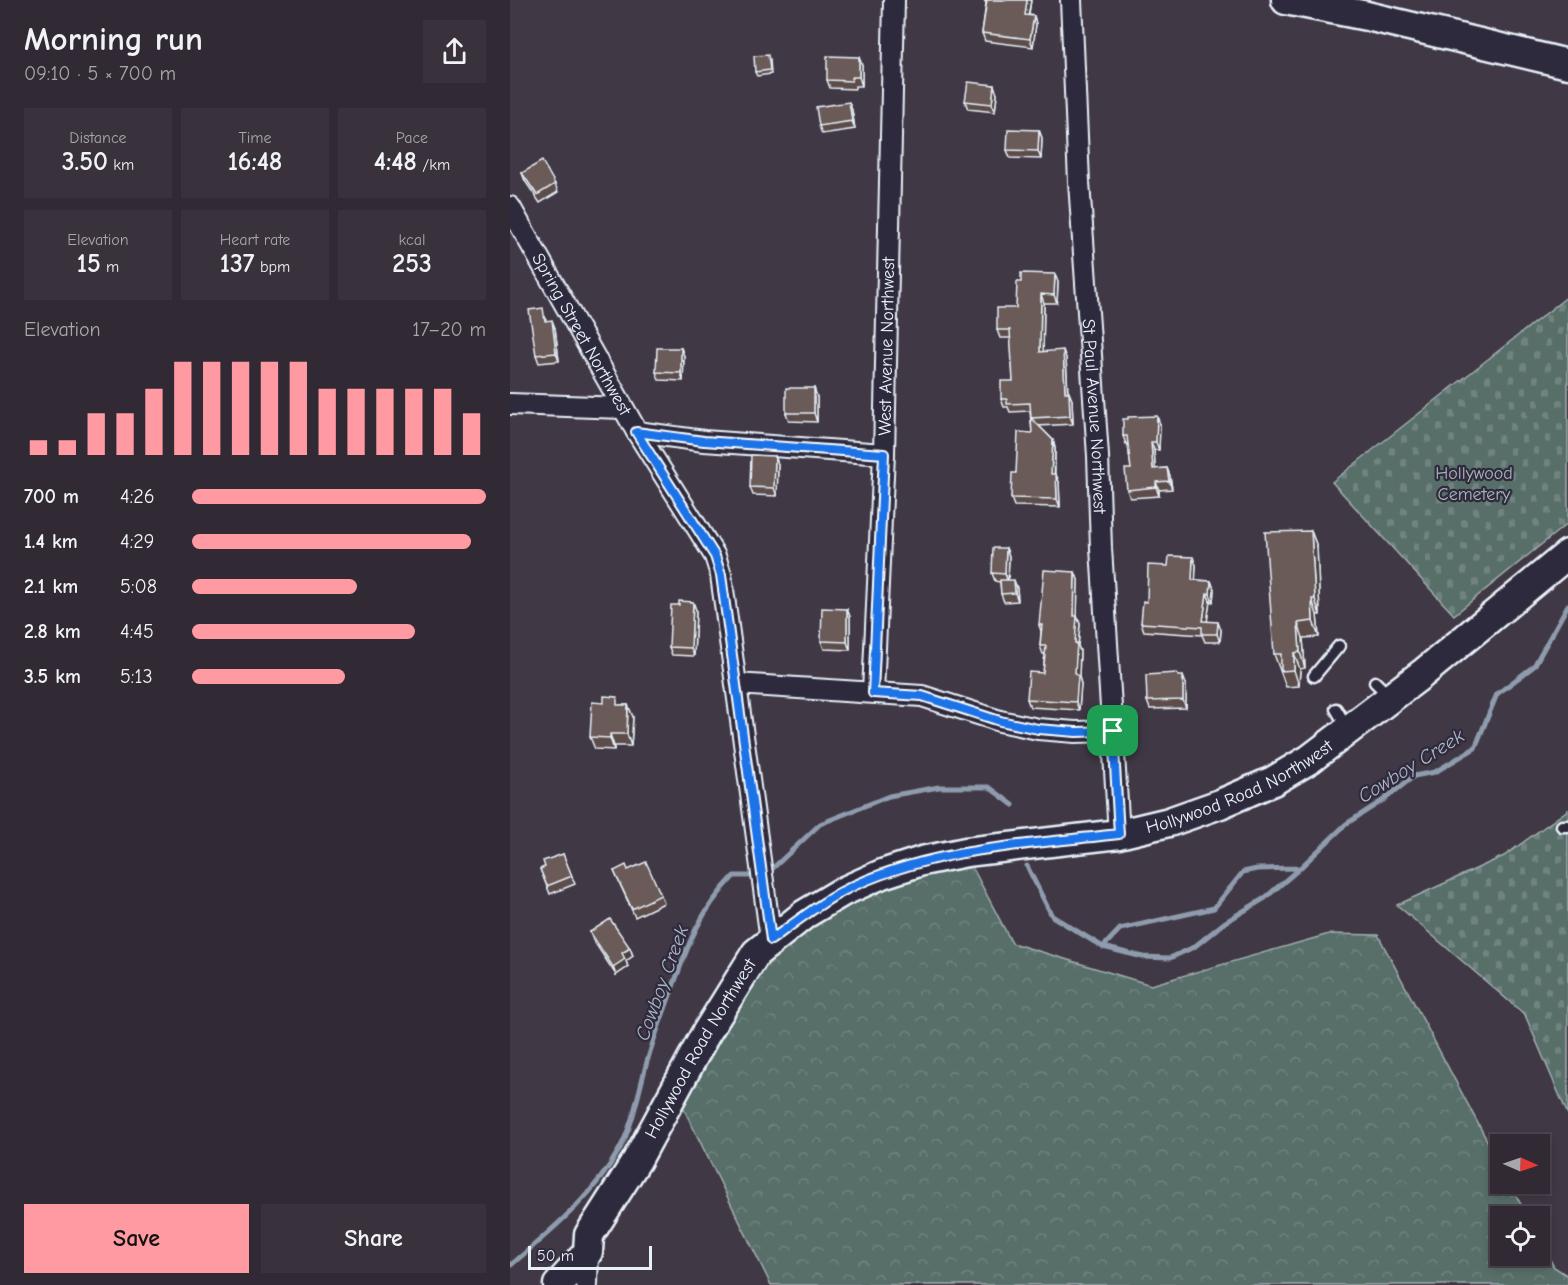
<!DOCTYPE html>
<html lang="en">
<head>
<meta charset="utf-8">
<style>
	body { margin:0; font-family:"Comic Neue",sans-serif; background:#39323c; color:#f1f3f6; height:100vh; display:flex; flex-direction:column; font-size:22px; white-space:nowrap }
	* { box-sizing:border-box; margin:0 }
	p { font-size:20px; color:#a8a7ac }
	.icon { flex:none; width:33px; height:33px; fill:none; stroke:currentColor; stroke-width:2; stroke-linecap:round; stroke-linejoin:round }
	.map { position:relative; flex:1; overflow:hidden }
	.panel { display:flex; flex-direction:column; background:#312a34; width:510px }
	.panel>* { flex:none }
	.needle { width:39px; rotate:92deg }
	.controls { position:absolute; left:980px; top:1134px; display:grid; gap:12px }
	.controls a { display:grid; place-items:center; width:60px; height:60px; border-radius:0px; background:#312a34; box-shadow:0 3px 9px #0003,0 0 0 2px #4c464f; font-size:30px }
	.scale { position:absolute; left:18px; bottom:15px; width:124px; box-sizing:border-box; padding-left:6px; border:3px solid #e8f1f8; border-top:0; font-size:16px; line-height:21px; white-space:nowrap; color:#e8f1f8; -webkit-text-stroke:4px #2f2a3d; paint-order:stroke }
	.pin { position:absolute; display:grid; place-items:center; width:51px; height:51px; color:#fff; margin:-26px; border-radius:12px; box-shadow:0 3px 9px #0006 }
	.round { display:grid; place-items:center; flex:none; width:63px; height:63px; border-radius:0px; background:#39323c }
	.headline { display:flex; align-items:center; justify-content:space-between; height:102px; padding:0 24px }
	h1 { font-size:33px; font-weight:600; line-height:45px }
	.metrics { display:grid; grid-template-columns:repeat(3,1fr); gap:9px; height:102px; padding:6px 24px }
	.metrics div { display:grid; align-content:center; border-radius:0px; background:#39323c; text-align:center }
	.metrics b { font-size:26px; font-weight:600 }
	.metrics small { font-size:16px; font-weight:400 }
	.metrics p { font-size:16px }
	.chart { height:168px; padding:12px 24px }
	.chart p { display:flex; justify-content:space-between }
	.chart svg { width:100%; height:108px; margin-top:6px; stroke:#ff9aa2; stroke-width:6 }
	.cta { display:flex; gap:12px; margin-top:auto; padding:12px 24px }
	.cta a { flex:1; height:69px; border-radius:0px; background:#ff9aa2; color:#111; font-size:24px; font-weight:600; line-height:69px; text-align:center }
	.cta a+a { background:#39323c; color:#f1f3f6 }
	ul { padding:0 24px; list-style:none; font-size:20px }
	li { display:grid; grid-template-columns:96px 72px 1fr; align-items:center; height:45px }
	li i { height:15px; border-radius:8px; background:#ff9aa2 }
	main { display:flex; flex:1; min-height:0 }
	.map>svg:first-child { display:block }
	.forest { fill:url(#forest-crowns); stroke:#a0b0b0; stroke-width:1.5 }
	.cemetery { fill:url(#cemetery-stones); stroke:#a0b0b0; stroke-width:1.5 }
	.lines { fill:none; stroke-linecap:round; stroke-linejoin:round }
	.stream { stroke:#8e9cae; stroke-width:5 }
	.lane-casing { stroke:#e8f1f8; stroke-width:15 }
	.street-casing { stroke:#e8f1f8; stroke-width:24 }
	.secondary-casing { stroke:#e8f1f8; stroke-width:33 }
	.lane { stroke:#2f2a3d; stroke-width:10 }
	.street { stroke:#2f2a3d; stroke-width:20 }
	.secondary { stroke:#2f2a3d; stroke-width:28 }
	.wall { fill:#5b4d4c; stroke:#e8f1f8; stroke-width:1.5 }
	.shaded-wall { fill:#4a3f3e; stroke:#e8f1f8; stroke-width:1.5 }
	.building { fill:#6a5a58; stroke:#e8f1f8; stroke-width:1.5 }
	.route-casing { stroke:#fff; stroke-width:12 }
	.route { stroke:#1a73e8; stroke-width:8 }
	.labels { text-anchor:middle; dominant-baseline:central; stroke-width:4.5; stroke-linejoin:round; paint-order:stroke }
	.street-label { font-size:18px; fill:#e8f1f8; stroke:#2f2a3d }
	.park-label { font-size:18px; fill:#a7b6b8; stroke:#2f2a3d }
	.water-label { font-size:20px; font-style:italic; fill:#acb8c6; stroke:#2f2a3d }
</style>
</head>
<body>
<main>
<section class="panel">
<div class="headline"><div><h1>Morning run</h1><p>09:10 · 5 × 700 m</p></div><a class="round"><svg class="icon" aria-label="share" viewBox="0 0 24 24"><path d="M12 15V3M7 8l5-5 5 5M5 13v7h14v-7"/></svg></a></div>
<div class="metrics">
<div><p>Distance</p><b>3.50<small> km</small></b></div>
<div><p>Time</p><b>16:48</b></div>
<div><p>Pace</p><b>4:48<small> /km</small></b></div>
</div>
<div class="metrics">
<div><p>Elevation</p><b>15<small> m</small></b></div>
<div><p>Heart rate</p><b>137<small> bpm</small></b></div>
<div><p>kcal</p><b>253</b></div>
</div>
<div class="chart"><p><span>Elevation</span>17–20 m</p>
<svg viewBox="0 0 160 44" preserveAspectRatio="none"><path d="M5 44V38M15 44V38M25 44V27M35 44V27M45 44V17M55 44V6M65 44V6M75 44V6M85 44V6M95 44V6M105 44V17M115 44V17M125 44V17M135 44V17M145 44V17M155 44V27"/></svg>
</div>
<ul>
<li><b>700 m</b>4:26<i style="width:100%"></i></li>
<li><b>1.4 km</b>4:29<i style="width:95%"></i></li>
<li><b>2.1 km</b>5:08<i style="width:56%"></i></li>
<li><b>2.8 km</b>4:45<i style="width:76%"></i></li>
<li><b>3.5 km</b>5:13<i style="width:52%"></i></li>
</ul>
<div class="cta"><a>Save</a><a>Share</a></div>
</section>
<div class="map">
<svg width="1058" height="1285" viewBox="0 0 1058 1285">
	<defs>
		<pattern id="forest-crowns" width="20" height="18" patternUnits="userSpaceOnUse" patternTransform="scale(1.5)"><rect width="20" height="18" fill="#586e69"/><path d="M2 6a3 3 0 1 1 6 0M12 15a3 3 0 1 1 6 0" fill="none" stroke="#70837f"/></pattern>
		<pattern id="cemetery-stones" width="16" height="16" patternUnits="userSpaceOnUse" patternTransform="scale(1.5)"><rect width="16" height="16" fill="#586e69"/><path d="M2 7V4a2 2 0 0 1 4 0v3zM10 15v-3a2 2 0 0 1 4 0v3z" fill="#70837f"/></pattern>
	</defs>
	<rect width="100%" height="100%" fill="#413845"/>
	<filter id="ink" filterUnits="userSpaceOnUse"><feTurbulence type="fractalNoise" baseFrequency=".0167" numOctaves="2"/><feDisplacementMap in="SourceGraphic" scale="12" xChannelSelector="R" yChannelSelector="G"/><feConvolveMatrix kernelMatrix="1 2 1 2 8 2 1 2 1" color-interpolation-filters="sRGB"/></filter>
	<g filter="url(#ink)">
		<!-- forest -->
		<path class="forest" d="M457,857L502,943L641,985L819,934L868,935L990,1165V1184H1000L1017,1216H990V1256H1029V1239L1044,1267L1058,1276V1285H261L160,1081L249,943L344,890Z"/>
		<!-- cemetery -->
		<g class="cemetery">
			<path d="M1058,296V523L944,615L822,482Z"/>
			<path d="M1058,810V1115L1015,1015L887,905L994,856Z"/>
		</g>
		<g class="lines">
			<!-- stream -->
			<g class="stream">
				<path d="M517,866L542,916L593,947L610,929L704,908L733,872L747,869L790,868L836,824L875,799L904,776L925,772L965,748L987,694L1024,666L1058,605"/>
				<path d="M256,871L262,869L310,824L379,796L429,787H479L503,805"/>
				<path d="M593,947L633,957L660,958L684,947L714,923L755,898L790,868"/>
				<path d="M0,1266C40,1231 83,1197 109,1150C125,1121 129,1087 139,1055C145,1035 153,1015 160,995C178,945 187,915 224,876H240L248,874"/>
			</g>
			<!-- lane casing -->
			<g class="lane-casing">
				<g id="lane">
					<path d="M804,676L829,646"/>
					<path d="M865,682L880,697"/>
					<path d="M826,709L838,729"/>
					<path d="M1052,826H1058"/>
				</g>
			</g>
			<!-- street casing -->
			<g class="street-casing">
				<g id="street">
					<path id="s1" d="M561,0L569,182L588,456L591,548L609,834"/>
					<path id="s2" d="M0,207L127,432L205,556L211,575L261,940"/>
					<path d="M0,404L113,408"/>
					<path d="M127,432L194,441L374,454"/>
					<path d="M226,684L412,696L490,721L528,729L565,732L603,731"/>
					<path id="s3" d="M363,692L374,454L384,0"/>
					<path d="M77,1285L78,1252"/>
				</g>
			</g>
			<!-- secondary casing -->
			<g class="secondary-casing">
				<g id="secondary">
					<path d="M776,0L857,16L1058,64"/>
					<path id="s4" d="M48,1285L78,1252L79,1235L127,1160L195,1035L246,953L295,914L332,892L372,874L412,861L456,852L609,834L659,822L710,804L763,781L800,759L912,674L1058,554"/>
				</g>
			</g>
			<!-- lane -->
			<use href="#lane" class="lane"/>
			<!-- street -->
			<use href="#street" class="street"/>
			<!-- secondary -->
			<use href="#secondary" class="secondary"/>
		</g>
		<!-- wall -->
		<g class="wall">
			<path d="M474,0H521L519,15L524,16L526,24L523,47L475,41L472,33L476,3Z"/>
			<path d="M260,59L261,74L247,76L245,72Z"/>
			<path d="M352,65V86H345V89L320,88L317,80Z"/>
			<path d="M487,94L485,112L458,109L455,101Z"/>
			<path d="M342,110L345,129L312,134L309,126Z"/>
			<path d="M529,130L532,138L531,159L500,158L497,150Z"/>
			<path d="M12,173L45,184L48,192L30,203L15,181Z"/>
			<path d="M511,282H548L547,303H534L533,351L556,358L558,392L562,400L563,424L529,426L543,440L545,448V474L549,482L550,507L504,506L501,498L506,473L522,433L520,411L500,412L498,407H494L491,399L503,381L501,338H490L487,330L506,308Z"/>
			<path d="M35,316L36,321L45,328L49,361L29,363L26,355Z"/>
			<path d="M171,348L174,356L173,381L149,380L146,372Z"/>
			<path d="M304,388L307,397V422L279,421L276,413Z"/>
			<path d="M650,424L649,450H644L645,469L657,468L660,476L662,489L649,490V496L620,498L617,490L621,469L618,444H616L613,436Z"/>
			<path d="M265,456L268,464L267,496L243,495L240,487Z"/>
			<path d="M801,531L807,547L810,615H807L809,637L793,638L795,668L790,669L789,686L776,687L764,654Z"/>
			<path d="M496,548L499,556L498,580L507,588L508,601L494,602L491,594L490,582L485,581L482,573Z"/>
			<path d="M686,565L685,580L701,581L704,589L703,602L700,601L697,621L711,630L710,642H695L692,635L634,631L631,623L658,566Z"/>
			<path d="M565,572L568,580L567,616L570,624L568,646L570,651L569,677L571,684L569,710L520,707L517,699L533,673L535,654H533L530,646L531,631L529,625Z"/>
			<path d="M183,602L186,610L184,656L162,655L159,647L169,605Z"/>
			<path d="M337,609L340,617V650L314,649L311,641Z"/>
			<path d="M669,676L676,684V708L640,709L637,701Z"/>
			<path d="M110,705H118L123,717L121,746H104V750L85,749L80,737Z"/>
			<path d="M53,854L65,884L40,894L30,869L35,867Z"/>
			<path d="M118,870L151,895L154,903L125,917L104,871Z"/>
			<path d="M80,932L120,948L123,956L116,961L118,967L106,975L83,940Z"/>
		</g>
		<!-- shaded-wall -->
		<g class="shaded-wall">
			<path d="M517,0H521L517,23L515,15Z"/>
			<path d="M524,16L526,24L523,47L520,39Z"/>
			<path d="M349,57L352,65V86L349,77Z"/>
			<path d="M484,85L487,94L485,112L482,104Z"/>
			<path d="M339,102L342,110L345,129L342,121Z"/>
			<path d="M529,130L532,138L531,159L528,151Z"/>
			<path d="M545,274L548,282L547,303L544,295Z"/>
			<path d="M531,294L534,303L533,360L530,352Z"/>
			<path d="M42,320L45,328L49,361L46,353Z"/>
			<path d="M171,348L174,356L173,381L171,373Z"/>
			<path d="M553,350L556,358L558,400L555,392Z"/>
			<path d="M304,388L307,397V422L304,413Z"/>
			<path d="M559,392L562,400L563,424L560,416Z"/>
			<path d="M647,416L650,424L649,450L646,442Z"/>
			<path d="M543,440L545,448L544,482L541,474Z"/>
			<path d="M641,442L644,450L646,477L643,469Z"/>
			<path d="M265,456L268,464L267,496L264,488Z"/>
			<path d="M657,468L660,476L662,489L659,481Z"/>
			<path d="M546,474L549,482L550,507L547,499Z"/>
			<path d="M646,482L649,490V496L646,487Z"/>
			<path d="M801,531L807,547L810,615L805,599Z"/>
			<path d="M496,548L499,556L498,582L495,574Z"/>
			<path d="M683,557L686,565L685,588L682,580Z"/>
			<path d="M565,572L568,580L567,618V616L570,624L568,646L570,651L569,677L571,684L569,710L566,702L565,673V643L564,616Z"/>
			<path d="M504,580L507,588L508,601L505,593Z"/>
			<path d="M701,581L704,589L703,602L700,594Z"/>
			<path d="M697,593L700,601L696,629L693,621Z"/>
			<path d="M802,599L807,615L809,637L803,621Z"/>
			<path d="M183,602L186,610L184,656L181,648Z"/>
			<path d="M337,609L340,617V650L337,642Z"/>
			<path d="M708,622L711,630L710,642L707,634Z"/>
			<path d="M788,623L793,638L795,668L790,652Z"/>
			<path d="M784,653L790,669L789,686L784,670Z"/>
			<path d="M673,676L676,684V708L673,700Z"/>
			<path d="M118,705L123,717L121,746L117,734Z"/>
			<path d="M100,734L104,746V750L100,738Z"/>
			<path d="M120,948L123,956L116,961L118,967L106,975L103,967L112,953Z"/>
		</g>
		<!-- building -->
		<g class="building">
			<path d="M477,0H517L515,15L524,16L520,39L472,33Z"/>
			<path d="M258,55L260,70L245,72L244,56Z"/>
			<path d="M317,56L349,57V77H342V81L317,80Z"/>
			<path d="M458,82L484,85L482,104L455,101Z"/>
			<path d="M339,102L342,121L309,126L306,107Z"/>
			<path d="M498,129L529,130L528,151L497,150Z"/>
			<path d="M32,161L45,184L27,195L12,173Z"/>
			<path d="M511,273L545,274L544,295L531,294L530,352L553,350L555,392H559L560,416L521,418L543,440L541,474H546L547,499L501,498L502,473H506L508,432L522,433L520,403L497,404V399H491V381H503L500,330H487V308H506L507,282H511Z"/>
			<path d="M33,308L35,321L42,320L46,353L26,355L19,310Z"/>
			<path d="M147,348H171V373L146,372Z"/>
			<rect x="276" y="388" width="28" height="25"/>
			<path d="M647,416L646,442H641L643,469L657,468L659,481L646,482V487L617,490L615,469H621L617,436H613V419H618V417Z"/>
			<path d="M241,455L265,456L264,488L240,487Z"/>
			<path d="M801,531L805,599H802L803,621L788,623L790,652L784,653V670L771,671V654H764L755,532Z"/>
			<path d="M483,548H496L495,574L482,573Z"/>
			<path d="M659,556L683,557L682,580L701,581L700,594L697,593L693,621L708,622L707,634H692V627L631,623L633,601L637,602L638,565L658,566Z"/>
			<path d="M534,570L565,572L564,616H567L565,643H567L565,673L568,676L566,702L517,699L519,672L533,673L536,646H530L532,625H529Z"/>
			<path d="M490,580H504L505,593L491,594Z"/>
			<path d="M169,601L183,602L181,648L159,647L161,605H169Z"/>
			<path d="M312,608L337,609V642L311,641Z"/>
			<path d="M667,673L668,676H673V700L637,701L636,675Z"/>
			<path d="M94,696L107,697V705H118L117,734H100V738L80,737L82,702L94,703Z"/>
			<path d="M53,854L62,876L37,886L30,869L35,867L33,861Z"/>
			<path d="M136,862L151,895L122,909L104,871L116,865L118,870Z"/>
			<path d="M100,919L120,948L112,953L115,959L103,967L80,932Z"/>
		</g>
	</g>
	<g class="lines" filter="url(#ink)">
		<!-- route casing -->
		<g class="route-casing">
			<path id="route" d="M126,432L194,441L374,454L363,693L412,696L490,721L528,729L566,732L603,731L609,834C516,845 418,848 333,891C307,905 284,923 261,940L211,575L205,556Z"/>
		</g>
		<!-- route -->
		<use href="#route" class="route"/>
	</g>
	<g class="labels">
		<!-- street labels -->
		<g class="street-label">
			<text stroke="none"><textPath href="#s2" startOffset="146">Spring Street Northwest</textPath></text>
			<text stroke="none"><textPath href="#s3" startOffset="346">West Avenue Northwest</textPath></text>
			<text stroke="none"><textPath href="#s1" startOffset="417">St Paul Avenue Northwest</textPath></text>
			<text stroke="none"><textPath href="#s4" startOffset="910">Hollywood Road Northwest</textPath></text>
			<text stroke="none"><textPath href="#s4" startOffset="279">Hollywood Road Northwest</textPath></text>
		</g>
		<!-- park labels -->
		<g class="park-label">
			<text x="964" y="473">Hollywood<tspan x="964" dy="21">Cemetery</tspan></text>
		</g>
		<!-- water labels -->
		<g class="water-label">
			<text transform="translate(901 766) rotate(-32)">Cowboy Creek</text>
			<text transform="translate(152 983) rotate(-70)">Cowboy Creek</text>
		</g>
	</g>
</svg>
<div class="controls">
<a><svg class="needle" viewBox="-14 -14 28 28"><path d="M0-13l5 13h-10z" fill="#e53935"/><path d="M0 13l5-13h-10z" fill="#a8a7ac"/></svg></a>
<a><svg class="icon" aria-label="locate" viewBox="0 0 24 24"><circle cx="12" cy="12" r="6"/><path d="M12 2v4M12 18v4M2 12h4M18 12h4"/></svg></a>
</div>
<div class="scale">50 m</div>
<div class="pin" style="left:603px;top:731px;background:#1e9e55"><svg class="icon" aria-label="arrive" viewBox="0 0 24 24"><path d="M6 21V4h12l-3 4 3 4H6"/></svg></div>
</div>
</main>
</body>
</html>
